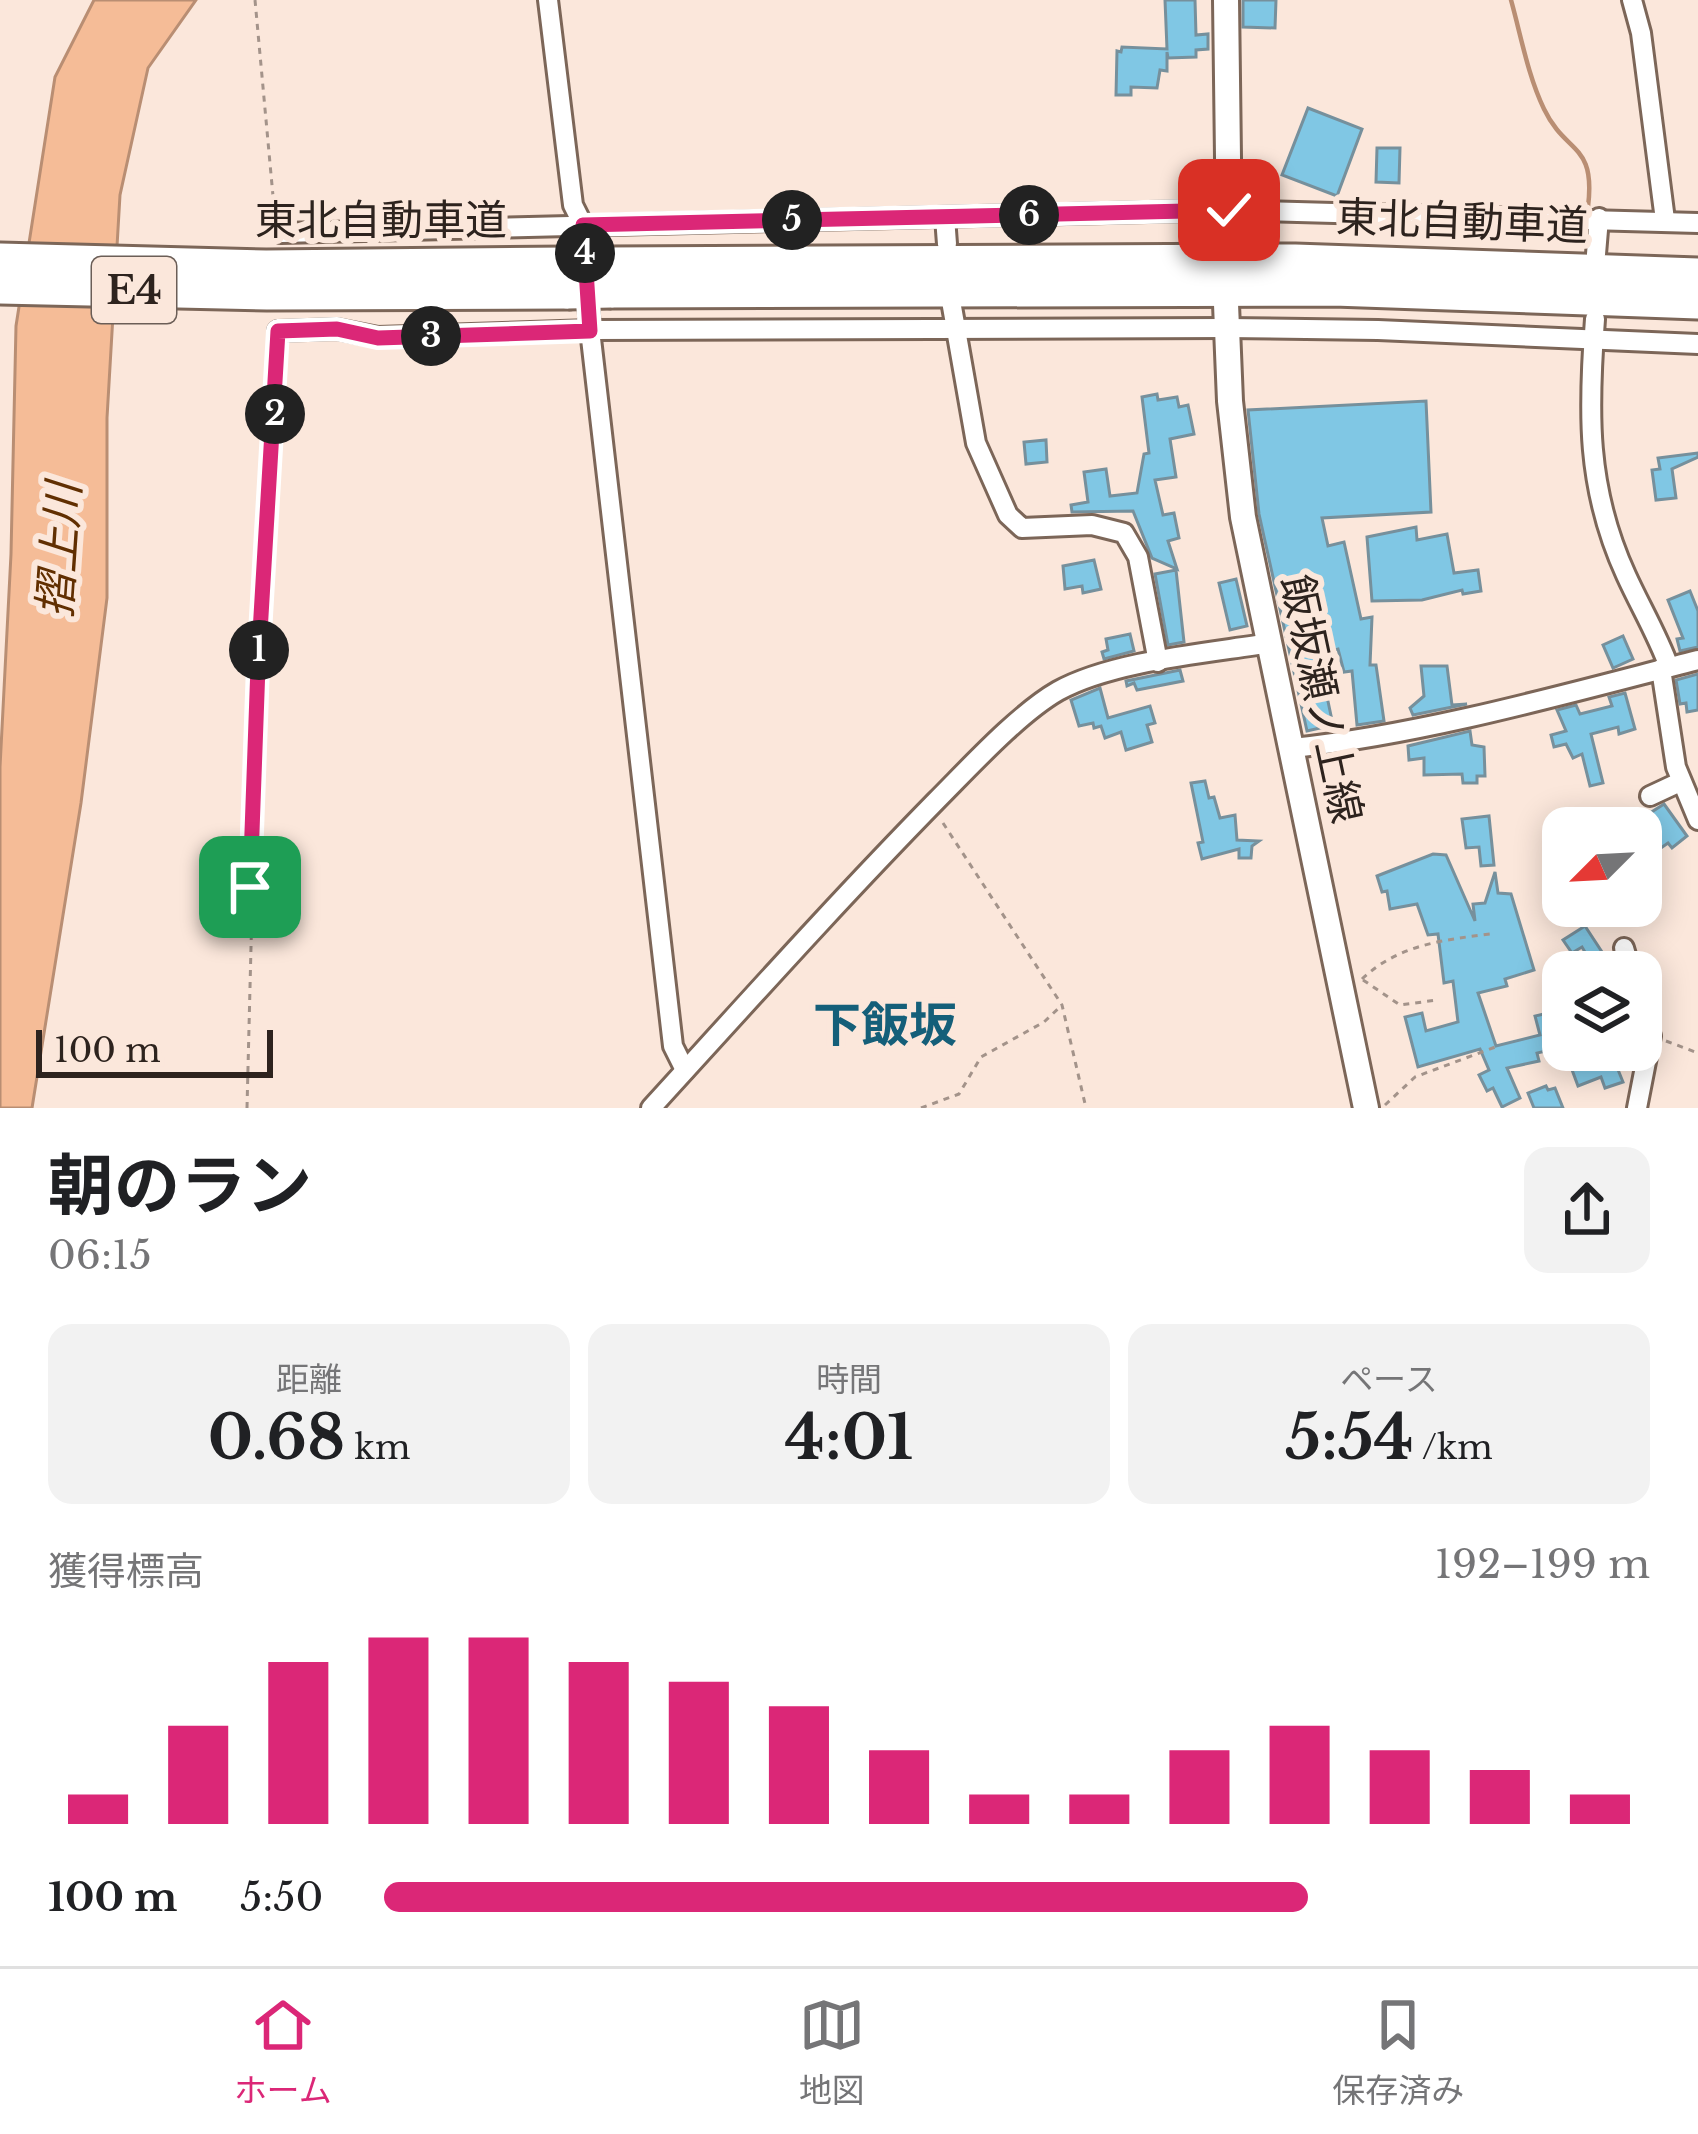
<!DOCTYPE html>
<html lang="ja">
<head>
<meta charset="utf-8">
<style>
	body { margin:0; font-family:"Libre Baskerville","Noto Sans JP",serif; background:#f2f2f2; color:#202124; height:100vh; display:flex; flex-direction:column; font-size:45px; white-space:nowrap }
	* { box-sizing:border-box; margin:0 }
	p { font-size:39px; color:#757577 }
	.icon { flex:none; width:66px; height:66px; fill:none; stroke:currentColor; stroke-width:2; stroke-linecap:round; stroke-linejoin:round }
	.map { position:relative; height:1108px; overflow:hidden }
	.details { display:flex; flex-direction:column; background:#fff; flex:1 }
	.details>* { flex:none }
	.needle { width:78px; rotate:246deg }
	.controls { position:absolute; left:1542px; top:807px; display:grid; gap:24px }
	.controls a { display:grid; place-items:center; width:120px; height:120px; border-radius:24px; background:#fff; box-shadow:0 6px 30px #0003; font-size:60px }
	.scale { position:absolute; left:36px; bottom:30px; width:237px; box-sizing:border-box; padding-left:12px; border:6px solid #2d231e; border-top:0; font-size:33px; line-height:42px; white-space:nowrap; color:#2d231e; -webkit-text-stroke:9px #fbe7db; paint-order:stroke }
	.pin { position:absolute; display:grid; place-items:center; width:102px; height:102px; color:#fff; margin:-51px; border-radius:24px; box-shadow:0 6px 18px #0006 }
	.km { position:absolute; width:60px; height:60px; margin:-30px; border-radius:50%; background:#222; color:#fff; font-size:33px; line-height:60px; text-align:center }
	.round { display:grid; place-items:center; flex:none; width:126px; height:126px; border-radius:24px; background:#f2f2f2 }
	.headline { display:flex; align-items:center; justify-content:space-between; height:204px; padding:0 48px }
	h1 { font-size:66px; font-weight:700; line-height:90px }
	.figures { display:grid; grid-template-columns:repeat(3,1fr); gap:18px; height:204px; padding:12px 48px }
	.figures div { display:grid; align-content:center; border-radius:24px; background:#f2f2f2; text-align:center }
	.figures b { font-size:60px; font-weight:700 }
	.figures small { font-size:33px; font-weight:400 }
	.figures p { font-size:33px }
	.chart { height:336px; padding:24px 48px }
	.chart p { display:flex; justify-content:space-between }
	.chart svg { width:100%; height:216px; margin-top:12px; stroke:#db2777; stroke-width:6 }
	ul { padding:0 48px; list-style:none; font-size:39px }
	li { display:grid; grid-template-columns:192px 144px 1fr; align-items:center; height:90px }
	li i { height:30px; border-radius:15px; background:#db2777 }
	.dock { display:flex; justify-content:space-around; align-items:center; height:168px; border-top:3px solid #e0e0e0; background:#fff; font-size:33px; color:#757577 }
	.dock a { display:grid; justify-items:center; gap:6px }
	.dock .on { color:#db2777 }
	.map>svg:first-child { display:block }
	.water { fill:#f5bc97; stroke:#b98e73; stroke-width:3 }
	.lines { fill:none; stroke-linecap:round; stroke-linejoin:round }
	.stream { stroke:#b98e73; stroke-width:4.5 }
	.building { fill:#80c7e4; stroke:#76909c; stroke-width:3 }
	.minor-casing { stroke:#7c6658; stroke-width:24 }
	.secondary-casing { stroke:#7c6658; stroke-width:30 }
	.motorway-casing { stroke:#7c6658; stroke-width:39 }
	.path { stroke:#a3938a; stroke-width:3; stroke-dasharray:6 6; stroke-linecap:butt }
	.minor { stroke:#fff; stroke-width:18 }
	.secondary { stroke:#fff; stroke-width:24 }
	.motorway { stroke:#fff; stroke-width:33 }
	.motorway-bridge-casing { stroke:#7c6658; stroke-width:39; stroke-linecap:butt }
	.motorway-bridge { stroke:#fff; stroke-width:33 }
	.route-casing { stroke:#fff; stroke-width:24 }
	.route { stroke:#db2777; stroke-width:15 }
	.labels { text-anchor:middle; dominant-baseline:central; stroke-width:12; stroke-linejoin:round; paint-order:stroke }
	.shield { fill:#fbe7db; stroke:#6b5e57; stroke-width:3 }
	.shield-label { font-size:39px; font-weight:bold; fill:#2d231e }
	.street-label { font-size:42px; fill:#2d231e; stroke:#fbe7db }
	.water-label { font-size:45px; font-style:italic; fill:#612f01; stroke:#fbe7db }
	.quarter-label { font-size:48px; font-weight:bold; fill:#145f79; stroke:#fbe7db }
</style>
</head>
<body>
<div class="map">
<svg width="1698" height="1108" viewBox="0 0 1698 1108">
	<rect width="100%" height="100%" fill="#fbe7db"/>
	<!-- water -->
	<path class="water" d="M94,0H196L148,68L120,195L107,418V598L81,803L32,1108H0V767L11,554L16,326L55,77Z"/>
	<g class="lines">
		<!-- stream -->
		<path class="stream" d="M1511,0C1521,36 1528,76 1544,109C1566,155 1596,142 1588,207"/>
	</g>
	<!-- building -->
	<g class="building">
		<path d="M1165,0H1195L1196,35L1208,34V49L1196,50V57L1168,58L1167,52V71L1160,70L1157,88L1131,87V95H1116L1117,51L1121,52L1122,47L1167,49Z"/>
		<path d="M1243,0H1276L1275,28L1243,27Z"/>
		<path d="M1308,108L1362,129L1337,196L1282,175Z"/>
		<path d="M1377,148H1400L1399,183L1376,182Z"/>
		<path d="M1157,394L1158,400L1177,397L1179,407L1188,405L1194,434L1170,439L1176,477L1155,480L1163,515L1174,513L1179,538L1168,541L1177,569L1152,558L1133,511L1072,512L1071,505L1088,502L1084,472L1106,469L1110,496L1137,493L1144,454L1149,453L1142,397Z"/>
		<path d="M1426,401L1431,512L1322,518L1328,546L1344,542L1361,619L1372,617L1370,665H1376L1384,721L1357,725L1352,671L1344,672L1338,649L1318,654L1333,725L1307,731L1259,514L1248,410Z"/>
		<path d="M1046,440L1047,462L1026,464L1024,442Z"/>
		<path d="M1698,453V457L1672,469L1676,498L1656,500L1652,470L1660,469L1658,458Z"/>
		<path d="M1416,527L1417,540L1447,534L1454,573L1478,570L1481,591L1463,594L1462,590L1422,600L1372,601L1367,537Z"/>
		<path d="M1094,560L1101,589L1083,593L1082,586L1065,589L1063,566Z"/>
		<path d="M1176,570L1184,642L1168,645L1155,574Z"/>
		<path d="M1236,579L1247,626L1230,630L1219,583Z"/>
		<path d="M1690,591L1698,611V647L1680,651L1677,639L1683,638L1668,600Z"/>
		<path d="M1130,634L1134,651L1104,659L1102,652L1108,650L1106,639Z"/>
		<path d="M1623,636L1633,659L1613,668L1603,645Z"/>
		<path d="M1421,666H1447L1452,705L1467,704L1413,715L1410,708L1424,696Z"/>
		<path d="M1180,670L1183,681L1137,690L1134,683L1127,686L1126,681Z"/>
		<path d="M1698,674V710L1687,712L1686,703L1680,704L1676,680Z"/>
		<path d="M1100,688L1108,718L1150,706L1155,723L1147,725L1152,742L1126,750L1121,732L1105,738L1101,726L1094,728L1093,723L1079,726L1071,700Z"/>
		<path d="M1625,693L1635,729L1619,734L1618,727L1591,734L1603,783L1590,786L1582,754L1573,758L1566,744L1554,747L1551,735L1566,731L1557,710L1576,705L1580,714L1612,706L1609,697Z"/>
		<path d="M1470,731L1472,745L1484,747L1485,776H1477V783H1463L1462,774L1424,775V758L1409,760L1408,746Z"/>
		<path d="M1205,781L1209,798L1214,797L1220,818L1235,815L1237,840L1259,841L1252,846L1251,858H1239V849L1202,859L1198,843L1203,842L1191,783Z"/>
		<path d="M1664,804L1687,836L1672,848L1668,843L1648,857L1641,848V825L1650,819L1647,815Z"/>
		<path d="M1489,816L1494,865L1481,866L1479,847L1466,848L1462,819Z"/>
		<path d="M1433,854L1446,855L1475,921L1473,904L1485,903L1495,872L1498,893L1511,894L1534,970L1505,979L1507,986L1478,993L1496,1046L1540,1035L1535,1016L1548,1013L1555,1032L1559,1048L1537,1053L1539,1061L1507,1068L1520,1098L1502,1107L1493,1088L1487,1091L1479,1075L1489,1070L1480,1049L1418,1067L1405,1017L1422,1013L1426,1031L1458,1022L1453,981L1444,983L1438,934L1428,935L1417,904L1390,909L1387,891L1382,892L1377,876Z"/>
		<path d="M1585,926L1602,952L1589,959L1582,947L1572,953L1563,940Z"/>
		<path d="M1592,1050H1610L1623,1082L1605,1088L1601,1077L1578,1086L1568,1059Z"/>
		<path d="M1546,1086L1548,1090L1555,1088L1563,1108H1534L1528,1093Z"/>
	</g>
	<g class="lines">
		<!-- minor casing -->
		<g class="minor-casing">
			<g id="minor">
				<path d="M548,0L573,205L583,225L590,330L673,1046L685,1070"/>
				<path d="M1632,0L1641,33L1665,220"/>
				<path d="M945,217L947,244"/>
				<path d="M275,224L281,233L1229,210L1698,223"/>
				<path d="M1596,254L1599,218"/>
				<path d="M951,301L976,443L1008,515L1022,528L1092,525L1124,533L1138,557L1158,662"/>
				<path d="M1595,319C1588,411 1586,488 1626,575C1640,606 1657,634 1669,667"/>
				<path d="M278,331L337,329L378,337L590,330L1227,328L1378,330L1698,344"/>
				<path d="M1661,669L1676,767L1698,820"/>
				<path d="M1293,748C1425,734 1569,693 1698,660"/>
				<path d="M1650,796L1680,782"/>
				<path d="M1624,948L1631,972"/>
				<path d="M651,1108C745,1005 838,901 936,801C969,768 1018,714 1058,691C1112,661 1208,653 1270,643"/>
				<path d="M1637,1108L1651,1036L1641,1004"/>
			</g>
		</g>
		<!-- secondary casing -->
		<g class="secondary-casing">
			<g id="secondary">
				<path d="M1226,0L1229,236"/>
				<path d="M1226,304L1230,401L1243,517L1366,1108"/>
			</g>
		</g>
		<!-- motorway casing -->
		<g class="motorway-casing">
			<g id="motorway">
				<path d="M0,260L266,267L568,264"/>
				<path d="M607,264L1295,261L1698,275"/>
				<path d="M0,287L267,293L568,292"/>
				<path d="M611,291L1334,289L1698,302"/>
			</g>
		</g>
		<!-- path -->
		<g class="path">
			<path d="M255,0L274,207"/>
			<path d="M943,823L1062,1005L1086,1108"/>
			<path d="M1362,979C1398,945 1442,940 1490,934"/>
			<path d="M1363,980L1400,1005L1437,1000"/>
			<path d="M1666,1041L1698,1053"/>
			<path d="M1385,1105L1415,1077L1498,1046"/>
			<path d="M247,1108L258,666L277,349"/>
			<path d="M921,1108L959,1094L981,1057L1044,1022L1061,1006"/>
		</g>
		<!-- minor -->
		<use href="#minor" class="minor"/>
		<!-- secondary -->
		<use href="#secondary" class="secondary"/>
		<!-- motorway -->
		<use href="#motorway" class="motorway"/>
		<!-- motorway-bridge casing -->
		<g class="motorway-bridge-casing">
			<g id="motorway-bridge">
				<path d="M568,264H607"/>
				<path d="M568,292L611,291"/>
			</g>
		</g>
		<!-- motorway-bridge -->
		<use href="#motorway-bridge" class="motorway-bridge"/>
	</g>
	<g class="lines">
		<!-- route casing -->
		<g class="route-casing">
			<path id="route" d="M250,887L258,666L278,331L337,329L378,338L590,331L583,225L1229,210"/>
		</g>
		<!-- route -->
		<use href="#route" class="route"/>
	</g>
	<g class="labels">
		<!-- shield labels -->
		<rect class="shield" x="92" y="257" width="84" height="66" rx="9"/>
		<g class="shield-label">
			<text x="134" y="290">E4</text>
		</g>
		<!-- street labels -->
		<g class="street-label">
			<text x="381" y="220">東北自動車道</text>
			<text transform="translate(1462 221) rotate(2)">東北自動車道</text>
			<text transform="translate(1322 699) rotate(78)">飯坂瀬ノ上線</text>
		</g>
		<!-- water labels -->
		<g class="water-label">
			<text transform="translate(59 550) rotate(-86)">摺上川</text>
		</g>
		<!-- quarter labels -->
		<g class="quarter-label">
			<text x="885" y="1025">下飯坂</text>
		</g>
	</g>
</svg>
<div class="controls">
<a><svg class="needle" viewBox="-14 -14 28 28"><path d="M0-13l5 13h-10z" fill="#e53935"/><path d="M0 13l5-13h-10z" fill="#757577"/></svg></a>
<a><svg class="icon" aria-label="layers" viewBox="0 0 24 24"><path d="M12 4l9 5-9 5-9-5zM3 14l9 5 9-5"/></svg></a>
</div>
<div class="scale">100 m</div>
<div class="pin" style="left:250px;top:887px;background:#1e9e55"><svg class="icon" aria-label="arrive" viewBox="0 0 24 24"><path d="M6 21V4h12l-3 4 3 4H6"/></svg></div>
<div class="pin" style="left:1229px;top:210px;background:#d93025"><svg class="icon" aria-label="check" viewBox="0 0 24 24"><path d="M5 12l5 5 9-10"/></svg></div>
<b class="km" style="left:259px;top:650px">1</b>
<b class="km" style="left:275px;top:414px">2</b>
<b class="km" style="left:431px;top:336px">3</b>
<b class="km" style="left:585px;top:253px">4</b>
<b class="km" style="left:792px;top:220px">5</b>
<b class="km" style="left:1029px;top:215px">6</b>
</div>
<section class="details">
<div class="headline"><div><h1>朝のラン</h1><p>06:15</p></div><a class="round"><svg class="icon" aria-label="share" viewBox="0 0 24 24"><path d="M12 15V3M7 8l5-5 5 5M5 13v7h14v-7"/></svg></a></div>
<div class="figures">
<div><p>距離</p><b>0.68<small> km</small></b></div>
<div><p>時間</p><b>4:01</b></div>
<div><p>ペース</p><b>5:54<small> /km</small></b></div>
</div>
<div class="chart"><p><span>獲得標高</span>192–199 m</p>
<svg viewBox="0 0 160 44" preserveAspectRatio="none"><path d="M5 44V38M15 44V24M25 44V11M35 44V6M45 44V6M55 44V11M65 44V15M75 44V20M85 44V29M95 44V38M105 44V38M115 44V29M125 44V24M135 44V29M145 44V33M155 44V38"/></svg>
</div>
<ul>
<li><b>100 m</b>5:50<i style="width:73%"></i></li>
</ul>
</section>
<nav class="dock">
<a class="on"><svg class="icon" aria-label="home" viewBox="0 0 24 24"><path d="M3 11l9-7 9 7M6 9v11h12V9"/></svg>ホーム</a>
<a><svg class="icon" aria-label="map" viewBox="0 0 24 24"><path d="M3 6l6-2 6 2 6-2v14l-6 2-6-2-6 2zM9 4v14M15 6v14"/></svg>地図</a>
<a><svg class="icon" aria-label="saved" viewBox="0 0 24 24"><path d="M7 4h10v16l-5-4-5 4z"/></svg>保存済み</a>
</nav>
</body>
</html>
